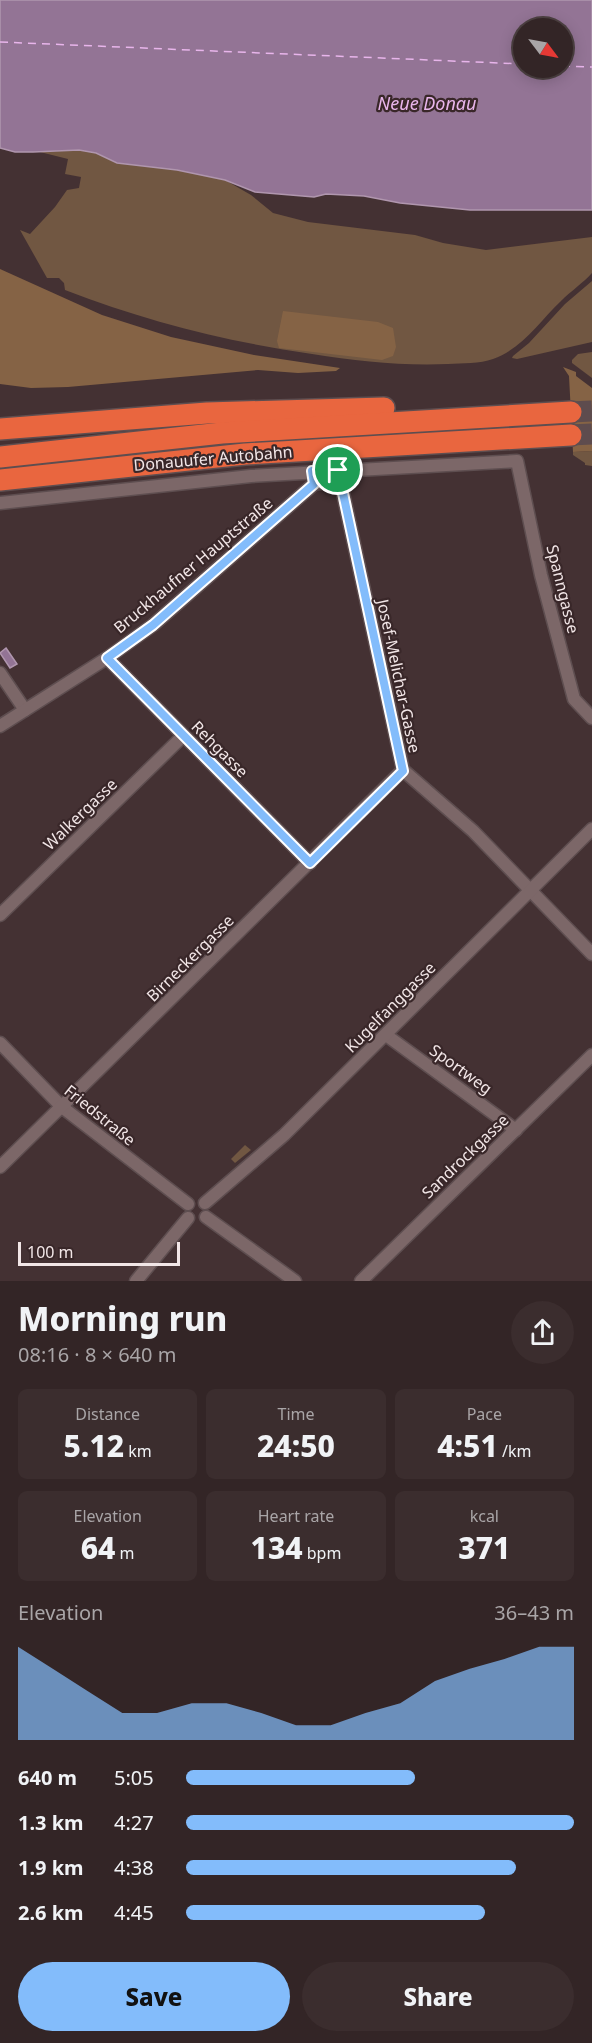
<!DOCTYPE html>
<html lang="en">
<head>
<meta charset="utf-8">
<style>
	body { margin:0; font-family:"Noto Sans",sans-serif; background:#3b2d2e; color:#f1f3f6; height:100vh; display:flex; flex-direction:column; font-size:22px; white-space:nowrap }
	* { box-sizing:border-box; margin:0 }
	p { font-size:20px; color:#a9a5a7 }
	.icon { flex:none; width:33px; height:33px; fill:none; stroke:currentColor; stroke-width:2; stroke-linecap:round; stroke-linejoin:round }
	.map { position:relative; height:1281px; overflow:hidden }
	.details { display:flex; flex-direction:column; background:#332526; flex:1 }
	.details>* { flex:none }
	.needle { width:39px; rotate:122deg }
	.fabs { position:absolute; left:513px; top:18px; display:grid; gap:12px }
	.fabs a { display:grid; place-items:center; width:60px; height:60px; border-radius:50%; background:#332526; box-shadow:0 3px 15px #0003,0 0 0 2px #4e4243; font-size:30px }
	.scale { position:absolute; left:18px; bottom:15px; width:162px; box-sizing:border-box; padding-left:6px; border:3px solid #f2e6e7; border-top:0; font-size:16px; line-height:21px; white-space:nowrap; color:#f2e6e7; -webkit-text-stroke:4px #392729; paint-order:stroke }
	.pin { position:absolute; display:grid; place-items:center; width:51px; height:51px; color:#fff; margin:-26px; border:3px solid #fff; border-radius:50%; box-shadow:0 2px 6px #0007 }
	.round { display:grid; place-items:center; flex:none; width:63px; height:63px; border-radius:32px; background:#3b2d2e }
	.overview { display:flex; align-items:center; justify-content:space-between; height:102px; padding:0 18px }
	h1 { font-size:33px; font-weight:800; line-height:45px }
	.figures { display:grid; grid-template-columns:repeat(3,1fr); gap:9px; height:102px; padding:6px 18px }
	.figures div { display:grid; align-content:center; border-radius:9px; background:#3b2d2e; text-align:center }
	.figures b { font-size:30px; font-weight:800 }
	.figures small { font-size:16px; font-weight:400 }
	.figures p { font-size:16px }
	.chart { height:168px; padding:12px 18px }
	.chart p { display:flex; justify-content:space-between }
	.chart svg { width:100%; height:108px; margin-top:6px; fill:#83bcfb; opacity:.7 }
	.button { display:flex; gap:12px; margin-top:auto; padding:12px 18px }
	.button a { flex:1; height:69px; border-radius:36px; background:#83bcfb; color:#111; font-size:24px; font-weight:800; line-height:69px; text-align:center }
	.button a+a { background:#3b2d2e; color:#f1f3f6 }
	ul { padding:0 18px; list-style:none; font-size:20px }
	li { display:grid; grid-template-columns:96px 72px 1fr; align-items:center; height:45px }
	li i { height:15px; border-radius:8px; background:#83bcfb }
	.map>svg:first-child { display:block }
	.green { fill:#715742 }
	.forest { fill:#856345 }
	.water { fill:#937495; stroke:#b096ae; stroke-width:1.5; fill-rule:evenodd }
	.lines { fill:none; stroke-linecap:round; stroke-linejoin:round }
	.ferry { stroke:#e8b5eb; stroke-width:1.5; stroke-dasharray:8 6; stroke-linecap:butt }
	.highway-tunnel { stroke:#5e4c4e; stroke-width:21; stroke-dasharray:21 10; stroke-linecap:butt }
	.street-casing { stroke:#5e4e50; stroke-width:15 }
	.highway-casing { stroke:#5e4e50; stroke-width:24 }
	.street { stroke:#7c6768; stroke-width:12 }
	.highway { stroke:#e9663f; stroke-width:21 }
	.route-casing { stroke:#fff; stroke-width:12 }
	.route { stroke:#83bcfb; stroke-width:8 }
	.labels { text-anchor:middle; dominant-baseline:central; stroke-width:4.5; stroke-linejoin:round; paint-order:stroke }
	.street-label { font-size:16px; fill:#f2e6e7; stroke:#392729 }
	.water-label { font-size:18px; font-style:italic; fill:#e8b5eb; stroke:#392729 }
</style>
</head>
<body>
<div class="map">
<svg width="592" height="1281" viewBox="0 0 592 1281">
	<rect width="100%" height="100%" fill="#443133"/>
	<!-- green -->
	<g class="green">
		<path d="M79,150L96,153L117,163L177,170L225,180L251,195L273,213L308,222L415,235L443,243L486,250L592,237V273C583,283 571,291 561,301C539,322 523,348 493,359C480,364 462,363 448,364C401,366 358,361 312,354C228,342 145,321 65,290L64,283L59,278H47L20,230L30,234L55,207L67,190L79,188L81,177L65,174L68,159L40,152Z"/>
		<path d="M592,281V342L517,359L512,358L513,356L529,343L565,304Z"/>
		<path d="M592,352V378L572,363V360L578,354Z"/>
		<path d="M592,451V466L585,465V463L573,455V452Z"/>
		<path d="M245,1145L251,1150L235,1163L231,1159Z"/>
	</g>
	<!-- forest -->
	<g class="forest">
		<path d="M0,269L102,315L171,337L254,355L340,368L336,371L298,373L258,370L68,387L31,388L0,384Z"/>
		<path d="M283,311L378,322L393,328L396,347L393,356L382,360L279,348L277,341Z"/>
		<path d="M563,367L576,372V376L592,388V451L573,452L569,376Z"/>
	</g>
	<!-- water -->
	<g class="water">
		<path d="M0,0H592V210H470L400,203L364,196L326,194L314,197L255,192L225,180L177,170L117,163L96,153L79,150L33,152H15L0,148ZM524,28H562V68H524Z"/>
		<path d="M6,648L17,664L10,668L0,653Z"/>
	</g>
	<g class="lines">
		<!-- ferry -->
		<g class="ferry">
			<path d="M0,42L524,64"/>
			<path d="M562,66L592,67"/>
		</g>
		<!-- highway-tunnel -->
		<g class="highway-tunnel">
			<path d="M571,412L592,411"/>
			<path d="M571,435L592,434"/>
		</g>
		<!-- street casing -->
		<g class="street-casing">
			<g id="street">
				<path d="M338,470L403,770L473,831L592,954"/>
				<path d="M0,503L251,476L517,461L541,575L574,699L592,718"/>
				<path d="M107,658L310,863"/>
				<path d="M0,673L25,710"/>
				<path d="M0,726L107,658L153,625L314,484L340,480"/>
				<path d="M0,915L183,736"/>
				<path d="M386,1035L516,1130"/>
				<path d="M0,1043L62,1107L188,1204"/>
				<path d="M0,1167L403,770"/>
				<path d="M205,1203L284,1135L592,829"/>
				<path d="M206,1217L295,1281"/>
				<path d="M136,1281L188,1218"/>
				<path d="M361,1281L592,1055"/>
			</g>
		</g>
		<!-- highway casing -->
		<g class="highway-casing">
			<g id="highway">
				<path d="M0,429L207,413L384,408"/>
				<path d="M0,457L222,433L571,412"/>
				<path d="M0,480L245,454L571,435"/>
			</g>
		</g>
		<!-- street -->
		<use href="#street" class="street"/>
		<!-- highway -->
		<use href="#highway" class="highway"/>
	</g>
	<g class="lines">
		<!-- route casing -->
		<g class="route-casing">
			<path id="route" d="M338,470L403,771L310,863L107,658L153,625L314,484L312,471Z"/>
		</g>
		<!-- route -->
		<use href="#route" class="route"/>
	</g>
	<g class="labels">
		<!-- street labels -->
		<g class="street-label">
			<text transform="translate(213 458) rotate(-5)">Donauufer Autobahn</text>
			<text transform="translate(193 565) rotate(-40)">Bruckhaufner Hauptstraße</text>
			<text transform="translate(563 589) rotate(76)">Spanngasse</text>
			<text transform="translate(399 676) rotate(78)">Josef-Melichar-Gasse</text>
			<text transform="translate(220 749) rotate(45)">Rehgasse</text>
			<text transform="translate(80 814) rotate(-44)">Walkergasse</text>
			<text transform="translate(190 958) rotate(-45)">Birneckergasse</text>
			<text transform="translate(390 1007) rotate(-45)">Kugelfanggasse</text>
			<text transform="translate(461 1069) rotate(36)">Sportweg</text>
			<text transform="translate(100 1115) rotate(39)">Friedstraße</text>
			<text transform="translate(465 1156) rotate(-44)">Sandrockgasse</text>
		</g>
		<!-- water labels -->
		<g class="water-label">
			<text x="427" y="103">Neue Donau</text>
		</g>
	</g>
</svg>
<div class="fabs">
<a><svg class="needle" viewBox="-14 -14 28 28"><path d="M0-13l5 13h-10z" fill="#e53935"/><path d="M0 13l5-13h-10z" fill="#a9a5a7"/></svg></a>
</div>
<div class="scale">100 m</div>
<div class="pin" style="left:338px;top:470px;background:#1e9e55"><svg class="icon" aria-label="arrive" viewBox="0 0 24 24"><path d="M6 21V4h12l-3 4 3 4H6"/></svg></div>
</div>
<section class="details">
<div class="overview"><div><h1>Morning run</h1><p>08:16 · 8 × 640 m</p></div><a class="round"><svg class="icon" aria-label="share" viewBox="0 0 24 24"><path d="M12 15V3M7 8l5-5 5 5M5 13v7h14v-7"/></svg></a></div>
<div class="figures">
<div><p>Distance</p><b>5.12<small> km</small></b></div>
<div><p>Time</p><b>24:50</b></div>
<div><p>Pace</p><b>4:51<small> /km</small></b></div>
</div>
<div class="figures">
<div><p>Elevation</p><b>64<small> m</small></b></div>
<div><p>Heart rate</p><b>134<small> bpm</small></b></div>
<div><p>kcal</p><b>371</b></div>
</div>
<div class="chart"><p><span>Elevation</span>36–43 m</p>
<svg viewBox="0 0 160 44" preserveAspectRatio="none"><path d="M0 44V6L10 15L20 24L30 33L40 33L50 29L60 29L70 33L80 38L90 38L100 33L110 29L120 20L130 15L140 11L150 6L160 6V44z"/></svg>
</div>
<ul>
<li><b>640 m</b>5:05<i style="width:59%"></i></li>
<li><b>1.3 km</b>4:27<i style="width:100%"></i></li>
<li><b>1.9 km</b>4:38<i style="width:85%"></i></li>
<li><b>2.6 km</b>4:45<i style="width:77%"></i></li>
</ul>
<div class="button"><a>Save</a><a>Share</a></div>
</section>
</body>
</html>
